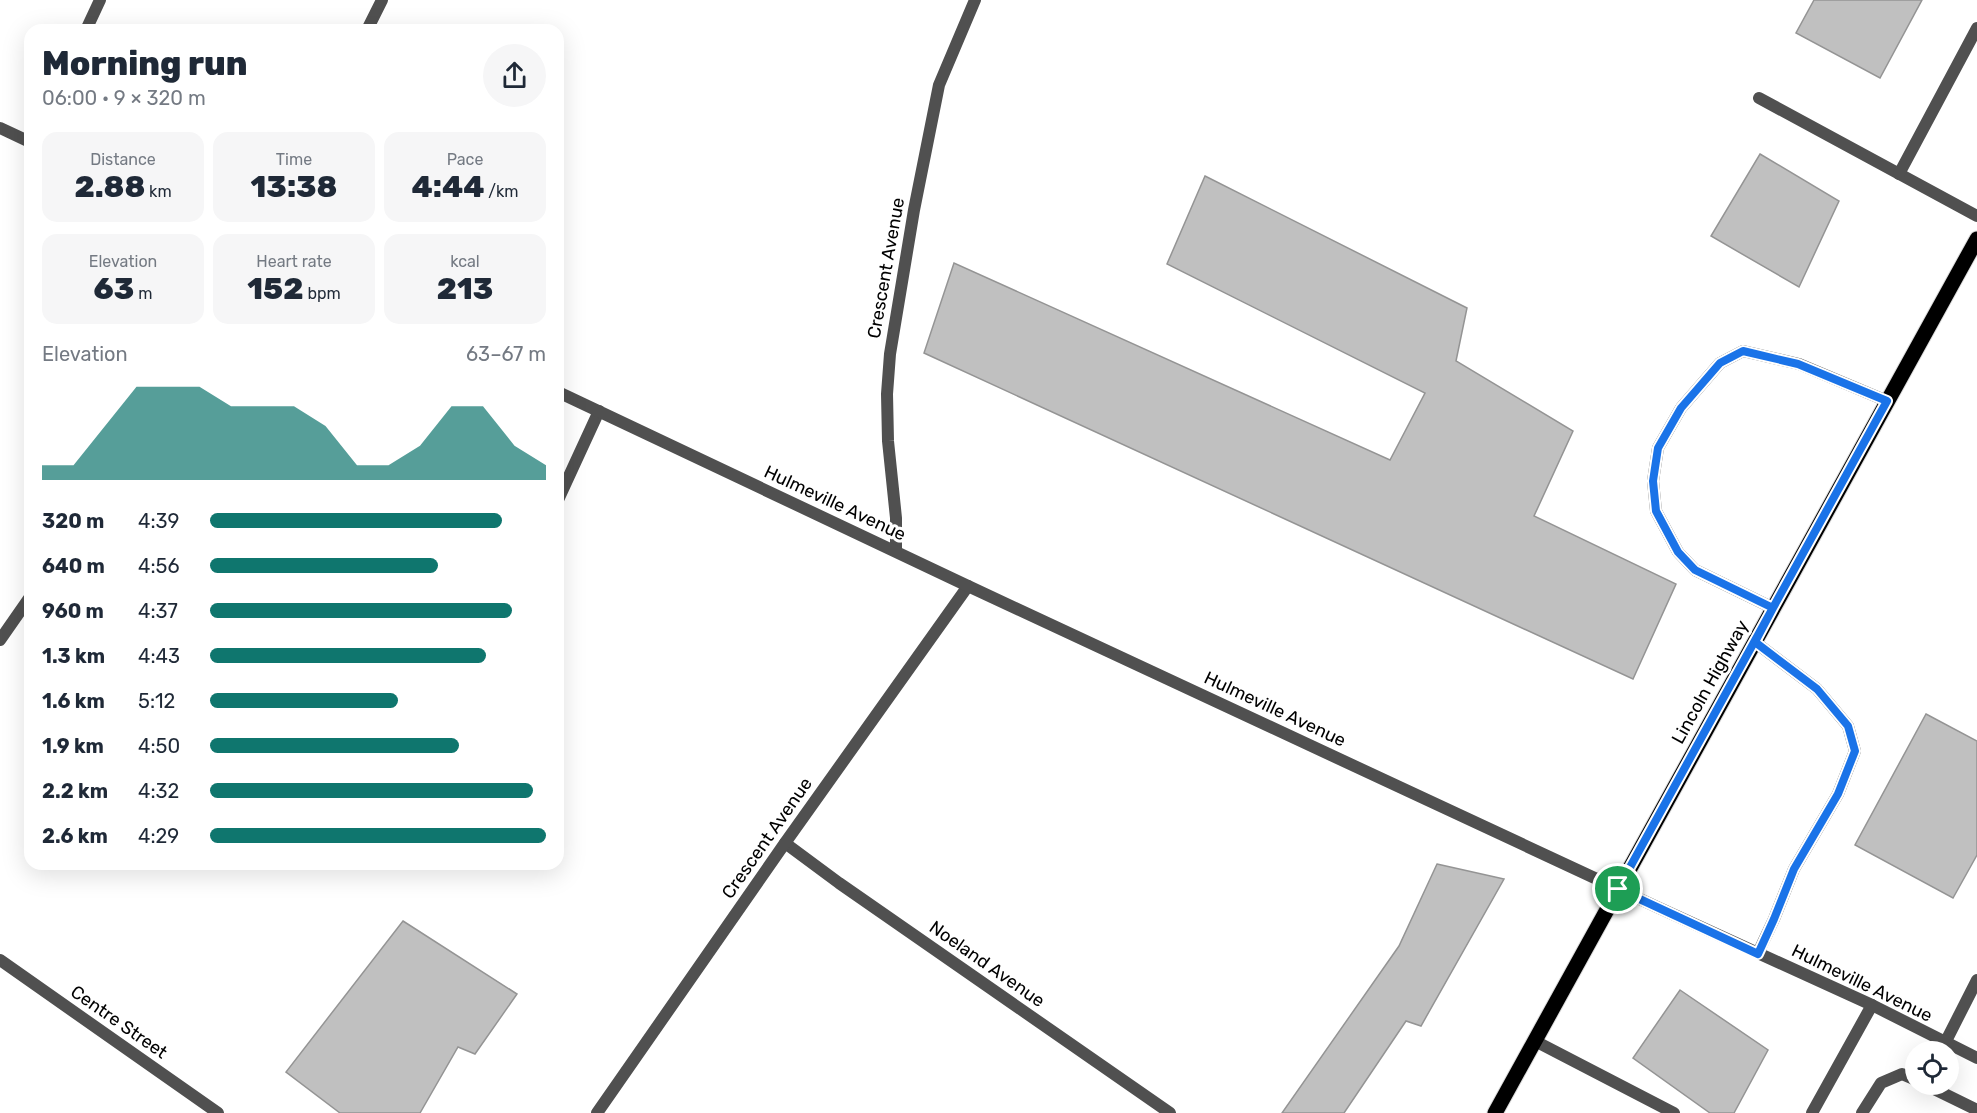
<!DOCTYPE html>
<html lang="en">
<head>
<meta charset="utf-8">
<style>
	body { margin:0; font-family:Rubik,sans-serif; background:#f6f6f7; color:#1f2937; height:100vh; display:flex; flex-direction:column; font-size:22px; white-space:nowrap }
	* { box-sizing:border-box; margin:0 }
	p { font-size:20px; color:#747a83 }
	.icon { flex:none; width:33px; height:33px; fill:none; stroke:currentColor; stroke-width:2; stroke-linecap:round; stroke-linejoin:round }
	.map { position:relative; flex:1; overflow:hidden }
	.side { position:absolute; left:24px; top:24px; width:540px; height:846px; display:flex; flex-direction:column; background:#fff; border-radius:18px; box-shadow:0 6px 24px #0002 }
	.side>* { flex:none }
	.tools { position:absolute; left:1905px; top:1041px; display:grid; gap:12px }
	.tools a { display:grid; place-items:center; width:54px; height:54px; border-radius:50%; background:#fff; box-shadow:0 6px 24px #0002; font-size:30px }
	.pin { position:absolute; display:grid; place-items:center; width:51px; height:51px; color:#fff; margin:-26px; border:3px solid #fff; border-radius:50%; box-shadow:0 2px 6px #0007 }
	.round { display:grid; place-items:center; flex:none; width:63px; height:63px; border-radius:32px; background:#f6f6f7 }
	.summary { display:flex; align-items:center; justify-content:space-between; height:102px; padding:0 18px }
	h1 { font-size:33px; font-weight:800; line-height:45px }
	.stats { display:grid; grid-template-columns:repeat(3,1fr); gap:9px; height:102px; padding:6px 18px }
	.stats div { display:grid; align-content:center; border-radius:15px; background:#f6f6f7; text-align:center }
	.stats b { font-size:30px; font-weight:800 }
	.stats small { font-size:16px; font-weight:400 }
	.stats p { font-size:16px }
	.chart { height:168px; padding:12px 18px }
	.chart p { display:flex; justify-content:space-between }
	.chart svg { width:100%; height:108px; margin-top:6px; fill:#0f766e; opacity:.7 }
	ul { padding:0 18px; list-style:none; font-size:20px }
	li { display:grid; grid-template-columns:96px 72px 1fr; align-items:center; height:45px }
	li i { height:15px; border-radius:8px; background:#0f766e }
	.map>svg:first-child { display:block }
	.building { fill:#c0c0c0; stroke:#949494; stroke-width:1.5 }
	.lines { fill:none; stroke-linecap:round; stroke-linejoin:round }
	.primary-casing { stroke:#dbdbdb; stroke-width:17 }
	.service { stroke:#505050; stroke-width:12 }
	.minor { stroke:#505050; stroke-width:12 }
	.tertiary { stroke:#505050; stroke-width:12 }
	.primary { stroke:#000; stroke-width:15 }
	.route-casing { stroke:#fff; stroke-width:12 }
	.route { stroke:#1a73e8; stroke-width:8 }
	.labels { text-anchor:middle; dominant-baseline:central; stroke-width:6; stroke-linejoin:round; paint-order:stroke }
	.street-label { font-size:18px; fill:#000; stroke:#fff }
</style>
</head>
<body>
<div class="map">
<svg width="1977" height="1113" viewBox="0 0 1977 1113">
	<rect width="100%" height="100%" fill="#fff"/>
	<!-- building -->
	<g class="building">
		<path d="M1814,0H1922L1880,78L1796,33Z"/>
		<path d="M1760,154L1839,201L1799,287L1711,236Z"/>
		<path d="M1205,176L1467,308L1456,361L1573,431L1534,516L1676,584L1633,679L924,353L954,263L1390,460L1425,393L1167,264Z"/>
		<path d="M1926,714L1977,741V855L1953,898L1855,845Z"/>
		<path d="M1437,864L1504,879L1421,1026L1406,1021L1344,1113H1282L1399,946Z"/>
		<path d="M403,921L517,994L475,1054L458,1047L420,1113H340L286,1072Z"/>
		<path d="M1680,990L1768,1050L1734,1113H1710L1633,1058Z"/>
	</g>
	<g class="lines">
		<!-- primary casing -->
		<g class="primary-casing">
			<path id="primary" d="M1495,1113L1977,239"/>
		</g>
		<!-- service -->
		<g class="service">
			<path d="M86,30L100,0"/>
			<path d="M1759,98L1977,216"/>
			<path d="M1899,174L1977,28"/>
			<path d="M1773,608L1695,570L1678,552L1656,511L1653,481L1658,448L1681,408L1720,363L1743,351L1799,364L1887,401"/>
			<path d="M1755,642L1817,689L1848,726L1855,751L1838,794L1794,869L1774,919L1758,953"/>
			<path d="M1535,1041L1674,1113"/>
			<path d="M1945,1043L1977,980"/>
			<path d="M1924,1084L1977,1110"/>
			<path d="M1812,1113L1872,1005"/>
			<path d="M1862,1113L1881,1083L1902,1074L1916,1080"/>
		</g>
		<!-- minor -->
		<g class="minor">
			<path d="M367,30L382,0"/>
			<path d="M558,500L599,411"/>
			<path d="M896,550V518L888,441L887,394L890,354L914,210L939,85L975,0"/>
			<path d="M0,640L30,597"/>
			<path d="M785,843L839,883L1170,1113"/>
			<path d="M0,960L218,1113"/>
			<path d="M597,1113L785,843L968,586"/>
		</g>
		<!-- tertiary -->
		<g class="tertiary">
			<path d="M0,128L30,142"/>
			<path d="M558,392L968,586L1657,907L1872,1005L1977,1058"/>
		</g>
		<!-- primary -->
		<use href="#primary" class="primary"/>
	</g>
	<g class="lines">
		<!-- route casing -->
		<g class="route-casing">
			<path id="route" d="M1618,889C1709,727 1798,564 1887,401L1798,364L1743,351L1720,363L1681,408L1658,448L1653,481L1656,511L1678,552L1695,570L1773,608L1755,642L1817,689L1848,726L1855,751L1838,794L1794,869L1774,919L1758,954L1618,889"/>
		</g>
		<!-- route -->
		<use href="#route" class="route"/>
	</g>
	<g class="labels">
		<!-- street labels -->
		<g class="street-label">
			<text transform="translate(886 268) rotate(-80)">Crescent Avenue</text>
			<text transform="translate(835 503) rotate(25)">Hulmeville Avenue</text>
			<text transform="translate(1710 682) rotate(-61)">Lincoln Highway</text>
			<text transform="translate(1275 709) rotate(25)">Hulmeville Avenue</text>
			<text transform="translate(767 838) rotate(-55)">Crescent Avenue</text>
			<text transform="translate(987 964) rotate(35)">Noeland Avenue</text>
			<text transform="translate(1862 983) rotate(26)">Hulmeville Avenue</text>
			<text transform="translate(119 1022) rotate(35)">Centre Street</text>
		</g>
	</g>
</svg>
<div class="tools">
<a><svg class="icon" aria-label="locate" viewBox="0 0 24 24"><circle cx="12" cy="12" r="6"/><path d="M12 2v4M12 18v4M2 12h4M18 12h4"/></svg></a>
</div>
<div class="pin" style="left:1618px;top:889px;background:#1e9e55"><svg class="icon" aria-label="arrive" viewBox="0 0 24 24"><path d="M6 21V4h12l-3 4 3 4H6"/></svg></div>
<section class="side">
<div class="summary"><div><h1>Morning run</h1><p>06:00 · 9 × 320 m</p></div><a class="round"><svg class="icon" aria-label="share" viewBox="0 0 24 24"><path d="M12 15V3M7 8l5-5 5 5M5 13v7h14v-7"/></svg></a></div>
<div class="stats">
<div><p>Distance</p><b>2.88<small> km</small></b></div>
<div><p>Time</p><b>13:38</b></div>
<div><p>Pace</p><b>4:44<small> /km</small></b></div>
</div>
<div class="stats">
<div><p>Elevation</p><b>63<small> m</small></b></div>
<div><p>Heart rate</p><b>152<small> bpm</small></b></div>
<div><p>kcal</p><b>213</b></div>
</div>
<div class="chart"><p><span>Elevation</span>63–67 m</p>
<svg viewBox="0 0 160 44" preserveAspectRatio="none"><path d="M0 44V38L10 38L20 22L30 6L40 6L50 6L60 14L70 14L80 14L90 22L100 38L110 38L120 30L130 14L140 14L150 30L160 38V44z"/></svg>
</div>
<ul>
<li><b>320 m</b>4:39<i style="width:87%"></i></li>
<li><b>640 m</b>4:56<i style="width:68%"></i></li>
<li><b>960 m</b>4:37<i style="width:90%"></i></li>
<li><b>1.3 km</b>4:43<i style="width:82%"></i></li>
<li><b>1.6 km</b>5:12<i style="width:56%"></i></li>
<li><b>1.9 km</b>4:50<i style="width:74%"></i></li>
<li><b>2.2 km</b>4:32<i style="width:96%"></i></li>
<li><b>2.6 km</b>4:29<i style="width:100%"></i></li>
</ul>
</section>
</div>
</body>
</html>
